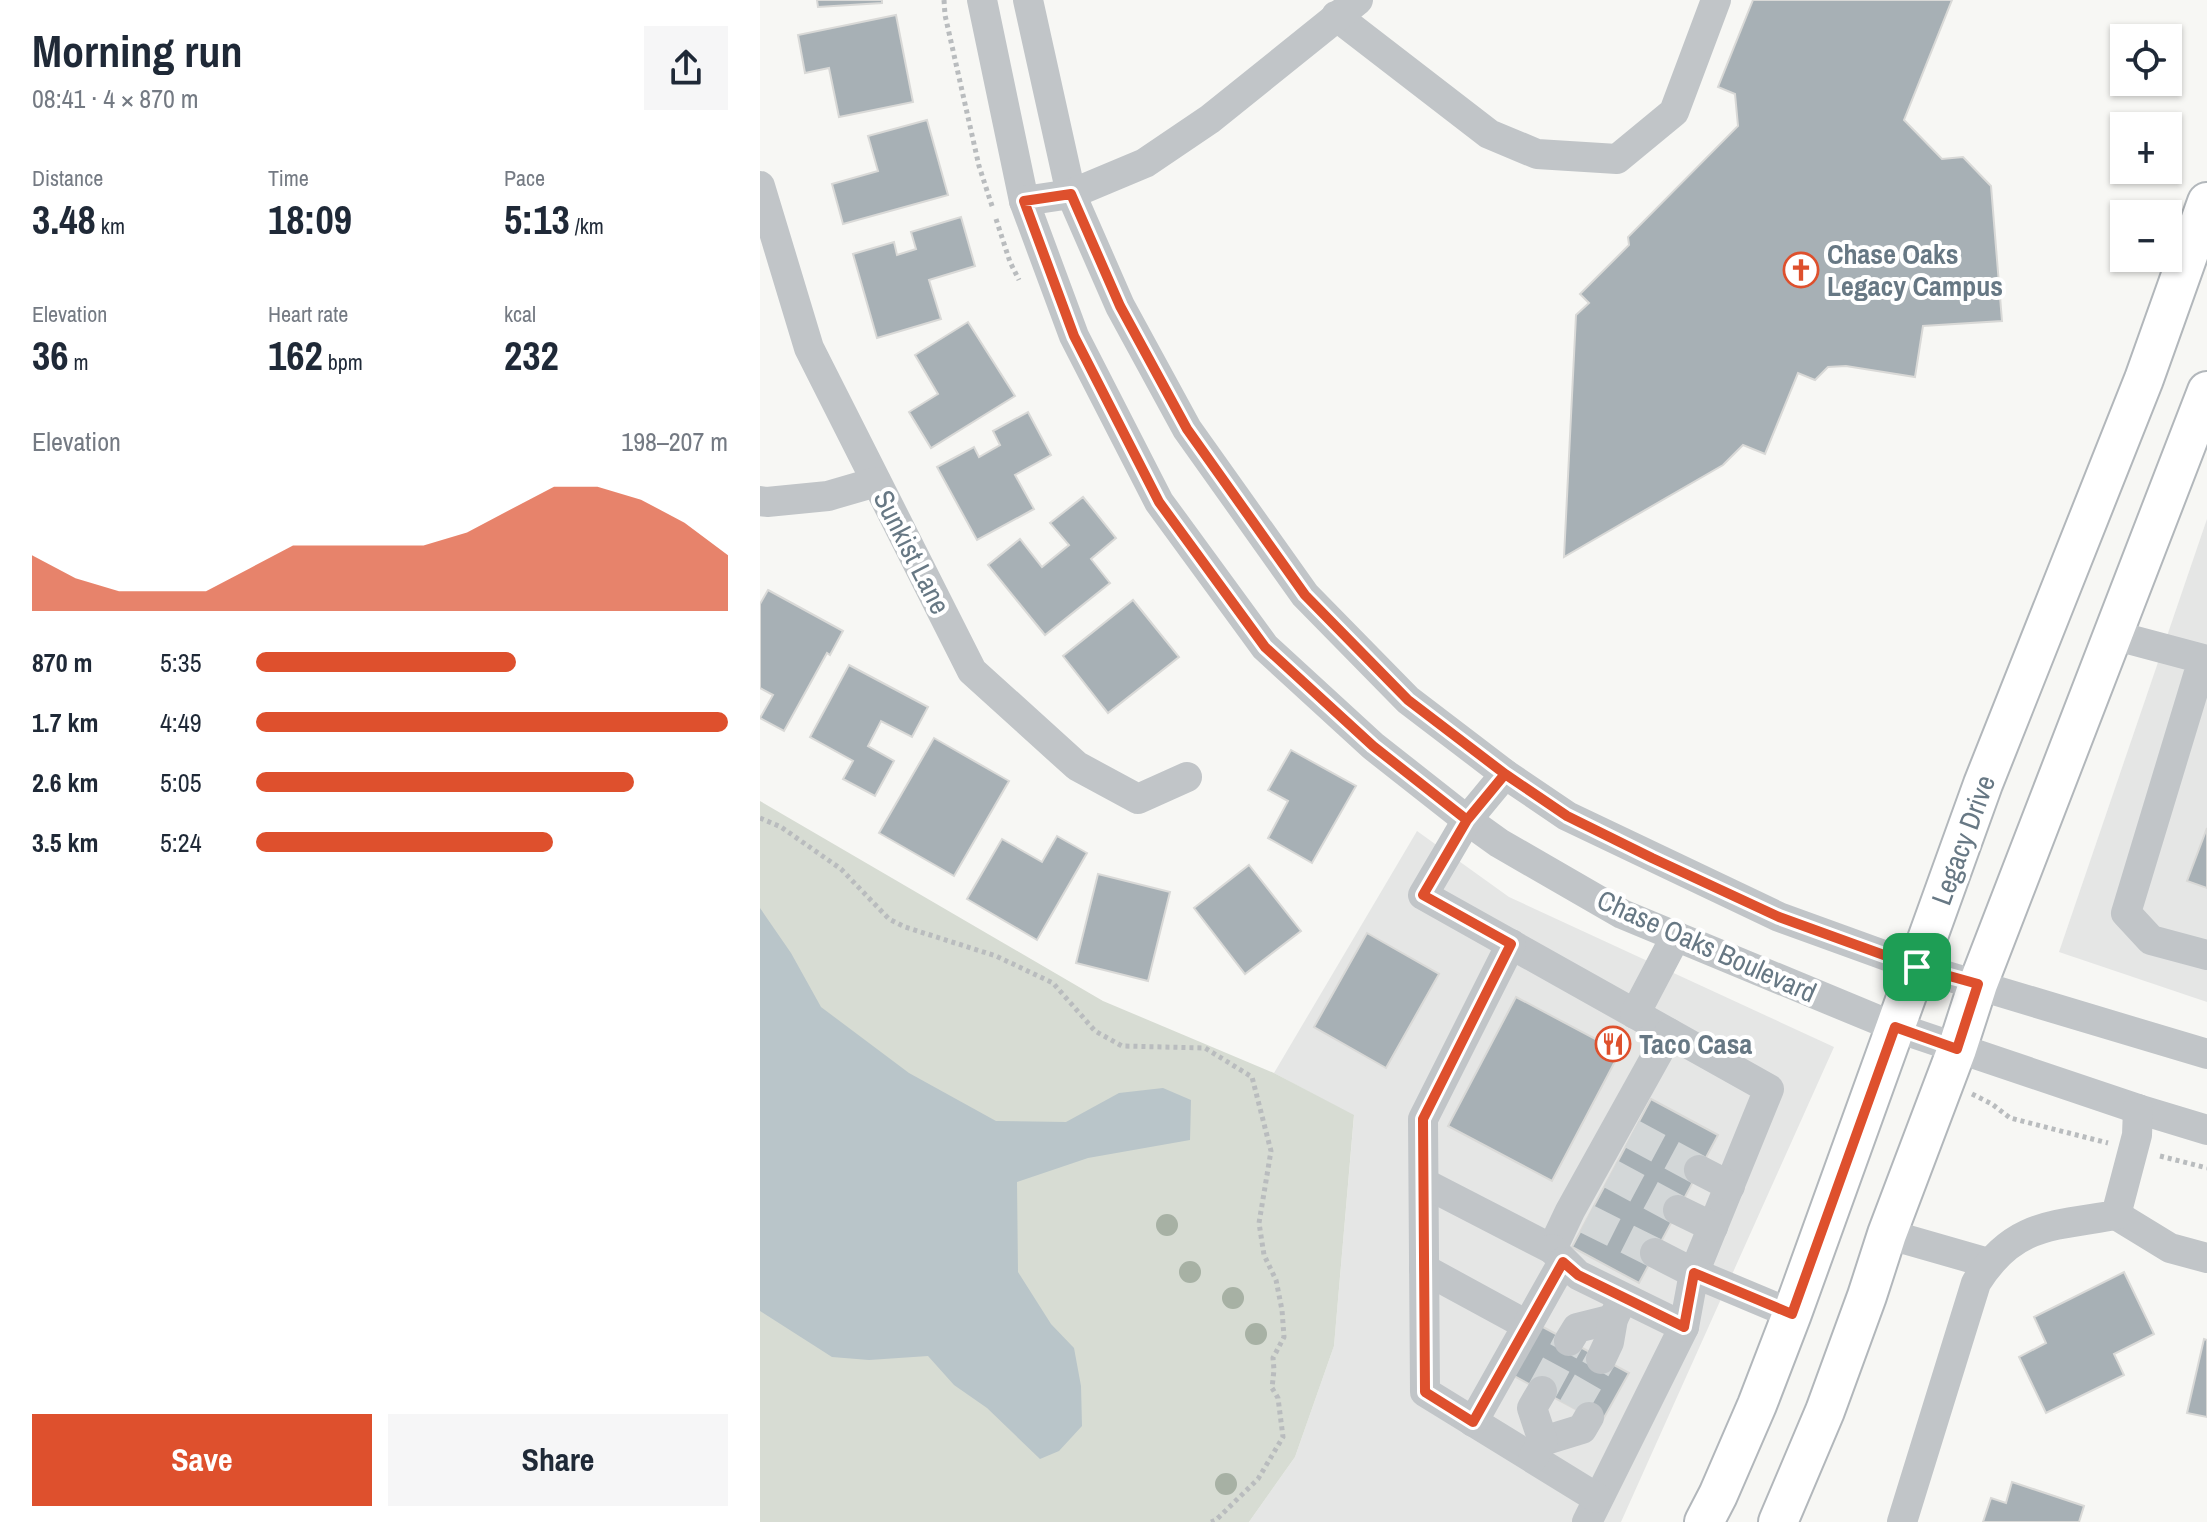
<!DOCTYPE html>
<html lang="en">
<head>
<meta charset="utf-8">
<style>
	body { margin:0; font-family:"Archivo Narrow",sans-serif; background:#f6f6f7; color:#1f2937; height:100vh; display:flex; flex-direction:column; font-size:30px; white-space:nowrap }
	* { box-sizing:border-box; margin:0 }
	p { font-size:26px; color:#747a83 }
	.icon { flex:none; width:44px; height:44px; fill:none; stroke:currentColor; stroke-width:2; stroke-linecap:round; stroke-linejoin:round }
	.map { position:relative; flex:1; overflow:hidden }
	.sheet { display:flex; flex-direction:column; background:#fff; width:760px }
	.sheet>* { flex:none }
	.tools { position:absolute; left:1350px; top:24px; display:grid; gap:16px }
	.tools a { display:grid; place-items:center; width:72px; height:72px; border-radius:0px; background:#fff; box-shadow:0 2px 6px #0004; font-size:40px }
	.pin { position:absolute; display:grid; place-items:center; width:68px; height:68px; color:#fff; margin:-34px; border-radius:16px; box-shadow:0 4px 12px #0006 }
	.round { display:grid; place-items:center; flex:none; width:84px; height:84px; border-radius:0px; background:#f6f6f7 }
	.summary { display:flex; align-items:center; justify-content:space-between; height:136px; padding:0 32px }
	h1 { font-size:44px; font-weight:700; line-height:60px }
	.figures { display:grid; grid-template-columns:repeat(3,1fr); gap:12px; height:136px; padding:8px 32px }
	.figures div { display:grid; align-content:center }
	.figures b { font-size:40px; font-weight:700 }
	.figures small { font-size:22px; font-weight:400 }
	.figures p { font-size:22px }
	.chart { height:224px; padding:16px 32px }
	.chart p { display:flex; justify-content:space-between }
	.chart svg { width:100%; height:144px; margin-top:8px; fill:#de502d; opacity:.7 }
	.cta { display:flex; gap:16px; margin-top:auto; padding:16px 32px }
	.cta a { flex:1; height:92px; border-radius:0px; background:#de502d; color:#fff; font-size:32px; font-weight:700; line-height:92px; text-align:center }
	.cta a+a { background:#f6f6f7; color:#1f2937 }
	ul { padding:0 32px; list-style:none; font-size:26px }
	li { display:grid; grid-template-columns:128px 96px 1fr; align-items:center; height:60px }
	li i { height:20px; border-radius:10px; background:#de502d }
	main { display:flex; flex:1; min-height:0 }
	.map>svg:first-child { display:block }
	.built { fill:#e5e6e5 }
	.green { fill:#d7dcd3 }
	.water { fill:#b9c5c9 }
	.building { fill:#a7b0b5; stroke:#d9d9d7; stroke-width:2 }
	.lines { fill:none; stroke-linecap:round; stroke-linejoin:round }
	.minor-tunnel { stroke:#d3d7d8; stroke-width:30; stroke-dasharray:30 15; stroke-linecap:butt }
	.major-casing { stroke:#b2b7bb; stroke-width:42 }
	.path { stroke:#b9bcbe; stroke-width:5; stroke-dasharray:4 4; stroke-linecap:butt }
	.minor { stroke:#c1c5c8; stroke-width:30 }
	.major { stroke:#fff; stroke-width:38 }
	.tree { fill:#a7b1a4 }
	.route-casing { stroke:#fff; stroke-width:16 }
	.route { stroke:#de502d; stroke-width:10 }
	.labels { text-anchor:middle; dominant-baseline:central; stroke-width:8; stroke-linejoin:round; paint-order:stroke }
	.poi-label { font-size:28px; font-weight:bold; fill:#677884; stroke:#fff; text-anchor:start }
	.street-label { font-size:28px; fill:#677884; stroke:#fff }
</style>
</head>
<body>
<main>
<section class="sheet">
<div class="summary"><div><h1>Morning run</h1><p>08:41 · 4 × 870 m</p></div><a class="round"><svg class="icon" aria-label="share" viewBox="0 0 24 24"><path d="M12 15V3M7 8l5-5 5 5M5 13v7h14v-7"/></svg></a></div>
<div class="figures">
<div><p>Distance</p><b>3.48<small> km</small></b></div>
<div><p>Time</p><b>18:09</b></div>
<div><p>Pace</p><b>5:13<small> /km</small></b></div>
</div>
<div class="figures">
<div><p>Elevation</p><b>36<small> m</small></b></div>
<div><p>Heart rate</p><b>162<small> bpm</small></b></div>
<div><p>kcal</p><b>232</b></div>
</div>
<div class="chart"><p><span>Elevation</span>198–207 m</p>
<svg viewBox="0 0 160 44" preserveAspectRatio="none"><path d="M0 44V27L10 34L20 38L30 38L40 38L50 31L60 24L70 24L80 24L90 24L100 20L110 13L120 6L130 6L140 10L150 17L160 27V44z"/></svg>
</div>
<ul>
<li><b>870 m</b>5:35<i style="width:55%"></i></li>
<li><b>1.7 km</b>4:49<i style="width:100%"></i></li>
<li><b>2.6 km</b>5:05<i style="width:80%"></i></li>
<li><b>3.5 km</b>5:24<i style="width:63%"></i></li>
</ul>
<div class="cta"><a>Save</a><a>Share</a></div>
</section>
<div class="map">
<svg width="1447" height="1522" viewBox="0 0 1447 1522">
	<rect width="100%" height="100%" fill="#f7f7f4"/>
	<!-- built -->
	<g class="built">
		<path d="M1447,519V1002L1299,952Z"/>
		<path d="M657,831L749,897L1074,1047L861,1522H489L535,1457L574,1346L594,1116L514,1073Z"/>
	</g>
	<!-- green -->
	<path class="green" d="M0,801L343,1001L514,1073L594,1115L574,1346L535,1457L489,1522H0Z"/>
	<!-- water -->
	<path class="water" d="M0,908L31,953L61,1007L149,1073L236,1121L306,1122L359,1093L403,1088L431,1100L430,1140L328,1158L257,1182L258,1272L291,1324L314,1348L321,1386L322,1426L299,1451L280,1459L227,1408L194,1385L168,1356L109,1360L72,1357L0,1311Z"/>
	<!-- building -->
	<g class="building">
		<path d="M57,0H122V3L58,7Z"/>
		<path d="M993,0H1192L1144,120L1182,159L1203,157L1231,186L1242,321L1163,326L1155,377L1086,366L1068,367L1055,380L1038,373L1005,454L983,445L963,465L804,557L816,315L829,303L820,294L869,245L868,237L978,126L975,94L958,87Z"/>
		<path d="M136,15L153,102L79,117L69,68L45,73L38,35Z"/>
		<path d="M167,120L188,195L83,224L72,184L118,171L108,136Z"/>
		<path d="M201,217L215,266L169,280L181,319L117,338L93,254L134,242L137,255L156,249L151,232Z"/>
		<path d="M208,322L255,396L171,448L149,412L178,394L155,355Z"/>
		<path d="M268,412L291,455L255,475L274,509L217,540L177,467L214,447L219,457L240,445L233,431Z"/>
		<path d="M323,497L356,538L331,559L350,583L285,635L228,565L260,539L282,567L309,545L290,523Z"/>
		<path d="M8,590L83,631L70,655L67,653L24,731L0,718L13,695L0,688V604Z"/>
		<path d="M373,600L419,657L348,713L303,656Z"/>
		<path d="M89,665L168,707L152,737L121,721L108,746L134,761L115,796L83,779L93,761L50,737Z"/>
		<path d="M174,738L249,781L194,876L119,833Z"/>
		<path d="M531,750L596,786L552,863L508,838L528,801L508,790Z"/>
		<path d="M1447,828V888L1427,881Z"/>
		<path d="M297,836L327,853L277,940L207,899L242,839L282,862Z"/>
		<path d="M489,865L541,931L485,974L434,908Z"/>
		<path d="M338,874L410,892L388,981L316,963Z"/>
		<path d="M607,933L679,974L626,1068L554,1027Z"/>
		<path d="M756,997L860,1052L792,1181L688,1126Z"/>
		<path d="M891,1099L958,1135L879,1283L812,1247Z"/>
		<path d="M1364,1272L1394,1334L1354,1354L1364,1375L1286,1413L1259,1357L1286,1343L1274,1317Z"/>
		<path d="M781,1326L869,1373L841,1423L754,1376Z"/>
		<path d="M1444,1339L1447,1340V1417L1427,1413Z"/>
		<path d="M1252,1482L1324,1506L1319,1522H1223L1231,1498L1246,1503Z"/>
	</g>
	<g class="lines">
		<!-- minor-tunnel -->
		<g class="minor-tunnel">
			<path d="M872,1134L939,1170"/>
			<path d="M851,1174L918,1210"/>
			<path d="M827,1219L895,1253"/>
			<path d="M782,1391L809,1341"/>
			<path d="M813,1408L841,1359"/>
		</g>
		<!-- major casing -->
		<g class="major-casing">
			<g id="major">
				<path d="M944,1522L958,1495L997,1405L1032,1314L1223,784L1384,379L1447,202"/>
				<path d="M1018,1522L1065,1411L1107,1296L1127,1234L1197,1049L1218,984L1447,391"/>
			</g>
		</g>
		<!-- path -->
		<g class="path">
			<path d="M184,0L185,15L219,166L233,209"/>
			<path d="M236,219L250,262L259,280"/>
			<path d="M0,818L21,827L81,869L129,919L145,927L236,956L293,983L335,1031L362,1046L445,1048L492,1077L511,1151L499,1223L504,1255L516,1280L522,1310L524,1337L513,1358L514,1370L512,1388L518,1398L523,1437L498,1479L456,1520L451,1522"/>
			<path d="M1212,1094L1232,1104L1250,1118L1348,1143"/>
			<path d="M1400,1156L1447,1168"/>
		</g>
		<!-- minor -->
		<g class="minor">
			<path d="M222,0L264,201L314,336L399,502L505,647L613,746L707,820L739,843L862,914L1135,1027L1378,1109L1447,1130"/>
			<path d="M268,0L311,194L360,306L427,429L545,595L648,700L745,774L807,816L1019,917L1157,967L1447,1054"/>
			<path d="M576,16L729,134L777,154L857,159L914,112L956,0"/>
			<path d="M0,186L49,348L212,671L317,766L378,799L427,777"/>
			<path d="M264,201L311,194L385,163L450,119L598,0"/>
			<path d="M0,501L7,502L68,496L116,482"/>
			<path d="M1353,635L1443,659L1366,913L1391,940L1447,955"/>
			<path d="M745,774L707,820L663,895L1009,1089L934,1273L924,1327L827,1522"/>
			<path d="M751,944L663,1119L665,1392L837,1498"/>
			<path d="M875,1014L916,936"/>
			<path d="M939,1170L970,1186"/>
			<path d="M664,1183L792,1249L810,1211L909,1033"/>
			<path d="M918,1210L953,1227"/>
			<path d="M1356,1215L1410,1248L1447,1258"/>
			<path d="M1127,1234L1228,1263"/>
			<path d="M792,1249L818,1275L924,1327"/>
			<path d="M895,1253L934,1273L1032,1314"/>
			<path d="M664,1269L767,1325"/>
			<path d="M809,1341L817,1328L853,1319"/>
			<path d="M841,1359L849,1342L853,1319L863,1298"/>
			<path d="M713,1422L803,1262"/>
			<path d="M783,1441L822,1429L829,1417"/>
			<path d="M773,1458L783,1441L772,1408L782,1391"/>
			<path d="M1142,1522L1216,1283C1253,1223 1293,1226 1356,1215L1377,1135L1378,1109"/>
		</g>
		<!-- major -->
		<use href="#major" class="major"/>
	</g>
	<!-- trees -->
	<g class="tree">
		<circle cx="407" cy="1225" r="11"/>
		<circle cx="430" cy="1272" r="11"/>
		<circle cx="473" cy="1298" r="11"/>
		<circle cx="496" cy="1334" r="11"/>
		<circle cx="466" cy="1484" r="11"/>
	</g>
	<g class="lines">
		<!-- route casing -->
		<g class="route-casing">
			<path id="route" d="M1157,967L1019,917L892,858L807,816L745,774L707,820L613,746L505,647L399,502L314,336L264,201L311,194L360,306L427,429L545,595L648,700L745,774L707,820L663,895L751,944L663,1119L665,1392L713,1422L803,1262L818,1275L924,1327L934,1273L1032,1314L1135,1027L1197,1049L1218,984L1157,967"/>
		</g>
		<!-- route -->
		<use href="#route" class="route"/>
	</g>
	<!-- icons -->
	<defs>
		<g id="church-ring" transform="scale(1.8)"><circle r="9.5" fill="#fff" stroke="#de502d" stroke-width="1.5"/><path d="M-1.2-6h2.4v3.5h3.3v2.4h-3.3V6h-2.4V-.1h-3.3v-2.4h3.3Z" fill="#de502d"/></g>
		<g id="restaurant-ring" transform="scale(1.8)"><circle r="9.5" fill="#fff" stroke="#de502d" stroke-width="1.5"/><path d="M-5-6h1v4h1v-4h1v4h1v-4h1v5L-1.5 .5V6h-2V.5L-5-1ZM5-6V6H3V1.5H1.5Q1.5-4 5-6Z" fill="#de502d"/></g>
	</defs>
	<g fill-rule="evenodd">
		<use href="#church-ring" x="1041" y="270"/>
		<use href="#restaurant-ring" x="853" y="1044"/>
	</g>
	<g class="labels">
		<!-- poi labels -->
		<g class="poi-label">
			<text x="1067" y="254">Chase Oaks<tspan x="1067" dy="32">Legacy Campus</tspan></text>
			<text x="879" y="1044">Taco Casa</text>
		</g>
		<!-- street labels -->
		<g class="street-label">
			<text transform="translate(152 552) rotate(63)">Sunkist Lane</text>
			<text transform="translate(1203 840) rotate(-70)">Legacy Drive</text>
			<text transform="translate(947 946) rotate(24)">Chase Oaks Boulevard</text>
		</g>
	</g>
</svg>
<div class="tools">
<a><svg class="icon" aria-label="locate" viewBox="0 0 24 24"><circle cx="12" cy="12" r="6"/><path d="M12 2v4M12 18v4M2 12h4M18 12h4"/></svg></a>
<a>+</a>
<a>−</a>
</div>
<div class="pin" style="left:1157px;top:967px;background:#1e9e55"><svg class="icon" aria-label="arrive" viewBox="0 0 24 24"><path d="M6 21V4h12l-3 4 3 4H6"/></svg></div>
</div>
</main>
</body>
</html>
